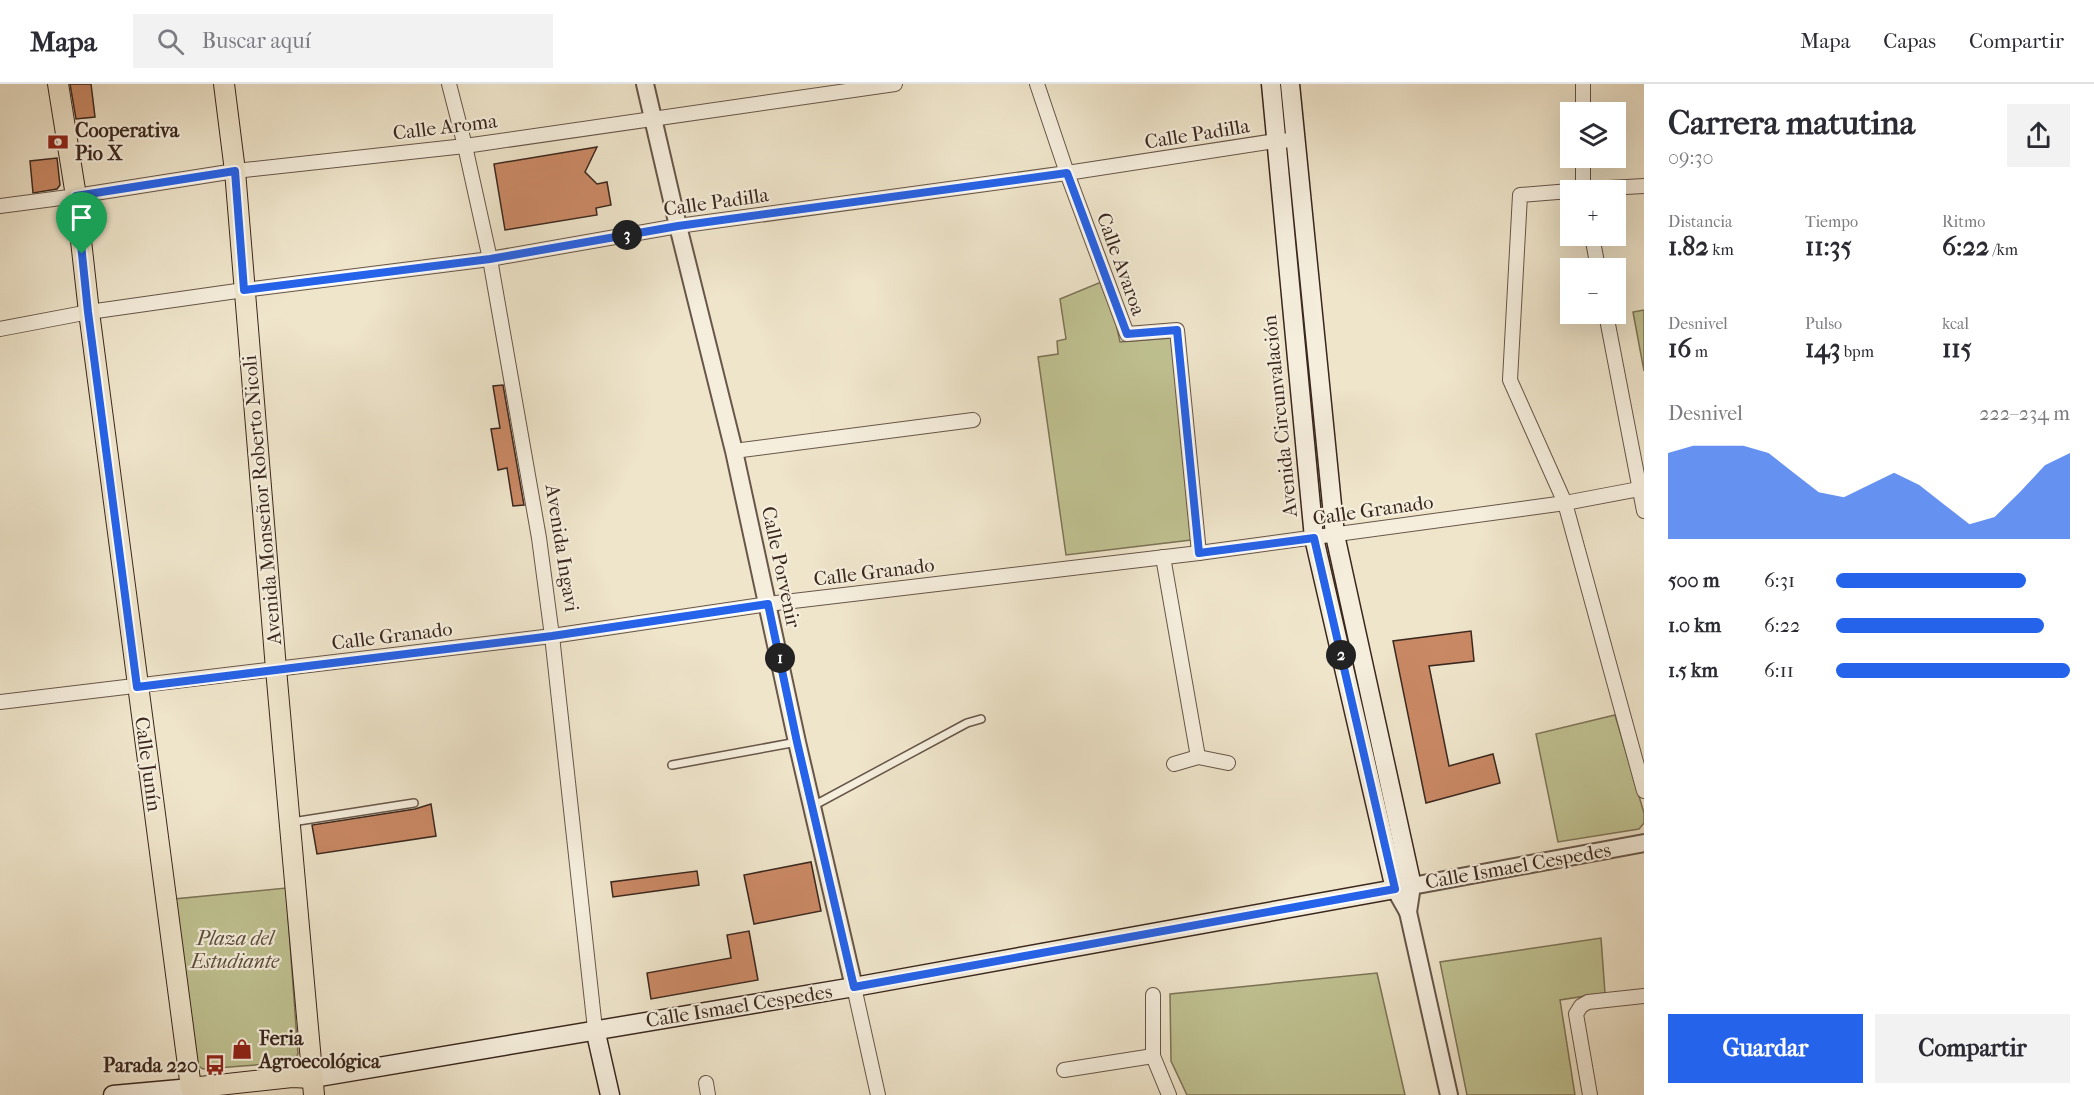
<!DOCTYPE html>
<html lang="es">
<head>
<meta charset="utf-8">
<style>
	body { margin:0; font-family:"IM FELL French Canon",serif; background:#f2f2f3; color:#2b2b33; height:100vh; display:flex; flex-direction:column; font-size:22px; white-space:nowrap }
	* { box-sizing:border-box; margin:0 }
	p { font-size:20px; color:#7c7c81 }
	.icon { flex:none; width:33px; height:33px; fill:none; stroke:currentColor; stroke-width:2; stroke-linecap:round; stroke-linejoin:round }
	.map { position:relative; flex:1; overflow:hidden }
	.sheet { display:flex; flex-direction:column; background:#fff; width:450px }
	.sheet>* { flex:none }
	.tools { position:absolute; left:1560px; top:18px; display:grid; gap:12px }
	.tools a { display:grid; place-items:center; width:66px; height:66px; border-radius:0px; background:#fff; box-shadow:0 6px 24px #0002; font-size:30px }
	.pin { position:absolute; display:grid; place-items:center; width:51px; height:51px; color:#fff; margin:-62px -26px; border-radius:50% 50% 50% 0; rotate:-45deg; box-shadow:0 0 6px #0007 }
	.pin .icon { rotate:45deg }
	.km { position:absolute; width:30px; height:30px; margin:-15px; border-radius:50%; background:#222; color:#fff; font-size:16px; line-height:30px; text-align:center }
	.round { display:grid; place-items:center; flex:none; width:63px; height:63px; border-radius:0px; background:#f2f2f3 }
	.summary { display:flex; align-items:center; justify-content:space-between; height:102px; padding:0 24px }
	h1 { font-size:33px; font-weight:700; line-height:45px }
	.figures { display:grid; grid-template-columns:repeat(3,1fr); gap:9px; height:102px; padding:6px 24px }
	.figures div { display:grid; align-content:center }
	.figures b { font-size:26px; font-weight:700 }
	.figures small { font-size:16px; font-weight:400 }
	.figures p { font-size:16px }
	.chart { height:168px; padding:12px 24px }
	.chart p { display:flex; justify-content:space-between }
	.chart svg { width:100%; height:108px; margin-top:6px; fill:#2563eb; opacity:.7 }
	.button { display:flex; gap:12px; margin-top:auto; padding:12px 24px }
	.button a { flex:1; height:69px; border-radius:0px; background:#2563eb; color:#fff; font-size:24px; font-weight:700; line-height:69px; text-align:center }
	.button a+a { background:#f2f2f3; color:#2b2b33 }
	ul { padding:0 24px; list-style:none; font-size:20px }
	li { display:grid; grid-template-columns:96px 72px 1fr; align-items:center; height:45px }
	li i { height:15px; border-radius:8px; background:#2563eb }
	header { display:flex; align-items:center; gap:36px; box-sizing:border-box; height:84px; padding:0 30px; background:#fff; border-bottom:2px solid #e1e1e2 }
	header strong { font-size:28px }
	nav { display:flex; gap:33px; margin-inline-start:auto; font-size:21px }
	.search { width:420px; height:54px; background:#f2f2f3; display:flex; align-items:center; gap:15px; box-sizing:border-box; padding:0 21px; border-radius:0px; color:#7c7c81; font-size:22px }
	main { display:flex; flex:1; min-height:0 }
	.map>svg:first-child { display:block }
	.green { fill:#c0c292; stroke:#7d7458; stroke-width:1.5 }
	.building { fill:#ca8965; stroke:#3a271e; stroke-width:1.5 }
	.lines { fill:none; stroke-linecap:round; stroke-linejoin:round }
	.service-casing { stroke:#675649; stroke-width:10 }
	.minor-casing { stroke:#675649; stroke-width:16 }
	.tertiary-casing { stroke:#675649; stroke-width:20 }
	.secondary-casing { stroke:#3a271e; stroke-width:21 }
	.primary-casing { stroke:#3a271e; stroke-width:22 }
	.service { stroke:#f5eedd; stroke-width:7 }
	.minor { stroke:#f5eedd; stroke-width:14 }
	.tertiary { stroke:#f5eedd; stroke-width:16 }
	.secondary { stroke:#f5eedd; stroke-width:18 }
	.primary { stroke:#efe5cb; stroke-width:20 }
	.route-casing { stroke:#fff; stroke-width:12 }
	.route { stroke:#2563eb; stroke-width:8 }
	.labels { text-anchor:middle; dominant-baseline:central; stroke-width:4.5; stroke-linejoin:round; paint-order:stroke }
	.street-label { font-size:20px; fill:#3a271e; stroke:#f5eedd }
	.poi-label { font-size:20px; font-weight:bold; fill:#3a271e; stroke:#f5eedd; text-anchor:start }
	.park-label { font-size:20px; font-style:italic; fill:#5c4e3b; stroke:#f5eedd }
</style>
</head>
<body>
<header>
<strong>Mapa</strong>
<div class="search"><svg class="icon" aria-label="search" viewBox="0 0 24 24"><circle cx="10" cy="10" r="6"/><path d="M15 15l6 6"/></svg>Buscar aquí</div>
<nav><a>Mapa</a><a>Capas</a><a>Compartir</a></nav>
</header>
<main>
<div class="map">
<svg width="1644" height="1011" viewBox="0 0 1644 1011">
	<rect width="100%" height="100%" fill="#efe5cb"/>
	<filter id="stains"><feTurbulence type="fractalNoise" baseFrequency=".00333" numOctaves="4"/><feColorMatrix values="0 0 0 0 .2 0 0 0 0 .09 0 0 0 0 .02 0 0 0 .5 -.17"/></filter>
	<radialGradient id="worn" r=".72"><stop offset=".6" stop-color="#630" stop-opacity="0"/><stop offset="1" stop-color="#630" stop-opacity=".3"/></radialGradient>
	<!-- green -->
	<g class="green">
		<path d="M1106,196L1120,258L1172,254L1191,456L1066,471L1038,273L1058,270L1057,257L1066,255L1060,215Z"/>
		<path d="M1644,226V287L1633,228Z"/>
		<path d="M1615,631L1644,729V739L1639,745L1558,758L1536,650Z"/>
		<path d="M286,804L298,970L293,978L203,985L197,981L174,815Z"/>
		<path d="M1601,854L1605,909L1560,916L1575,1011H1467L1440,878Z"/>
		<path d="M1377,889L1405,1011H1187L1171,977L1170,910Z"/>
	</g>
	<!-- building -->
	<g class="building">
		<path d="M70,0H91L95,33L76,35Z"/>
		<path d="M597,63L585,88L597,100L607,98L611,121L596,124L597,131L505,146L494,80Z"/>
		<path d="M57,74L60,101L57,105L33,109L30,77Z"/>
		<path d="M503,301L524,421L513,422L507,384L498,386L491,345L500,344L493,302Z"/>
		<path d="M1471,547L1474,577L1429,582L1449,682L1493,670L1500,699L1426,719L1393,557Z"/>
		<path d="M431,720L436,752L317,770L312,741L415,725Z"/>
		<path d="M811,778L821,827L754,840L744,791Z"/>
		<path d="M697,787L699,801L613,813L611,798Z"/>
		<path d="M749,847L758,896L651,915L647,889L731,874L727,851Z"/>
	</g>
	<g class="lines">
		<!-- service casing -->
		<g class="service-casing">
			<g id="service">
				<path d="M672,681L797,658"/>
				<path d="M813,722L967,639L981,635"/>
				<path d="M292,738L414,719"/>
			</g>
		</g>
		<!-- minor casing -->
		<g class="minor-casing">
			<g id="minor">
				<path d="M449,0L465,62L490,175L539,454L552,552L595,945"/>
				<path d="M1037,0L1067,89L1127,250L1177,246L1199,469"/>
				<path d="M1583,0V28"/>
				<path d="M1583,74V106"/>
				<path d="M1573,106L1644,102"/>
				<path d="M1570,107L1520,111L1510,296L1565,419L1644,707"/>
				<path d="M0,122L76,112L235,87L465,62L895,0"/>
				<path d="M1592,152L1598,184"/>
				<path d="M1606,230L1644,427"/>
				<path d="M0,245L89,228L244,206L490,175L678,142L1067,89L1275,57L1296,56"/>
				<path d="M734,367L973,336"/>
				<path d="M1163,473L1198,673"/>
				<path d="M0,618L552,552L768,520L1199,469L1565,419L1644,404"/>
				<path d="M1174,680L1198,673L1228,679"/>
				<path d="M854,903L878,1011"/>
				<path d="M1153,911V972L1169,1011"/>
				<path d="M1064,986L1153,972"/>
				<path d="M706,999L708,1011"/>
				<path d="M1590,1011L1576,930L1581,922L1588,918L1644,912"/>
			</g>
		</g>
		<!-- tertiary casing -->
		<g class="tertiary-casing">
			<g id="tertiary">
				<path d="M645,0L678,142L734,367L797,658L854,903"/>
				<path d="M1395,805L1408,828L1412,802L1644,759"/>
				<path d="M1408,828L1449,1011"/>
			</g>
		</g>
		<!-- secondary casing -->
		<g class="secondary-casing">
			<g id="secondary">
				<path d="M1271,0L1314,454L1395,805"/>
				<path d="M595,945L610,1011"/>
				<path d="M313,994L854,903L1412,802L1335,451L1290,0"/>
				<path d="M113,1011L191,1004"/>
			</g>
		</g>
		<!-- primary casing -->
		<g class="primary-casing">
			<g id="primary">
				<path d="M58,0L76,112L89,228L191,1004L292,993L313,994"/>
				<path d="M224,0L235,87L276,585L314,1011"/>
			</g>
		</g>
		<!-- service -->
		<use href="#service" class="service"/>
		<!-- minor -->
		<use href="#minor" class="minor"/>
		<!-- tertiary -->
		<use href="#tertiary" class="tertiary"/>
		<!-- secondary -->
		<use href="#secondary" class="secondary"/>
		<!-- primary -->
		<use href="#primary" class="primary"/>
	</g>
	<g class="lines">
		<!-- route casing -->
		<g class="route-casing">
			<path id="route" d="M235,87L244,206L490,175L678,142L1067,89L1127,250L1177,246L1199,469L1314,454L1395,805L854,903L797,658L768,520L552,552L137,603L88,228L76,112Z"/>
		</g>
		<!-- route -->
		<use href="#route" class="route"/>
	</g>
	<!-- icons -->
	<defs>
		<g id="bank-bare" transform="scale(1.62)"><path d="M-6-4H6V4H-6ZM0-2.3a2.3 2.3 0 1 0 0 4.6a2.3 2.3 0 1 0 0-4.6Z" fill="#8f2418" stroke="#f5eedd" stroke-width="2.5" paint-order="stroke"/></g>
		<g id="shop-bare" transform="scale(1.62)"><path d="M-5-2.5h2.3a2.7 3.5 0 0 1 5.4 0H5L5.5 6h-11ZM-1.5-2.5h3a1.5 2.3 0 0 0-3 0Z" fill="#8f2418" stroke="#f5eedd" stroke-width="2.5" paint-order="stroke"/></g>
		<g id="bus-bare" transform="scale(1.62)"><path d="M-5-6H5V4H4V6H2V4H-2V6H-4V4H-5ZM-3.5-4V0h7V-4ZM-3.5 1.2v1.5H-2V1.2ZM2 1.2v1.5H3.5V1.2Z" fill="#8f2418" stroke="#f5eedd" stroke-width="2.5" paint-order="stroke"/></g>
	</defs>
	<g fill-rule="evenodd">
		<use href="#bank-bare" x="58" y="58"/>
		<use href="#shop-bare" x="242" y="965"/>
		<use href="#bus-bare" x="215" y="981"/>
	</g>
	<g class="labels">
		<!-- street labels -->
		<g class="street-label">
			<text transform="translate(445 43) rotate(-7)">Calle Aroma</text>
			<text transform="translate(1197 50) rotate(-9)">Calle Padilla</text>
			<text transform="translate(716 118) rotate(-8)">Calle Padilla</text>
			<text transform="translate(1121 180) rotate(70)">Calle Avaroa</text>
			<text transform="translate(1280 332) rotate(-96)">Avenida Circunvalación</text>
			<text transform="translate(262 416) rotate(-95)">Avenida Monseñor Roberto Nicoli</text>
			<text transform="translate(1373 426) rotate(-8)">Calle Granado</text>
			<text transform="translate(562 464) rotate(81)">Avenida Ingavi</text>
			<text transform="translate(781 483) rotate(78)">Calle Porvenir</text>
			<text transform="translate(874 488) rotate(-7)">Calle Granado</text>
			<text transform="translate(392 552) rotate(-7)">Calle Granado</text>
			<text transform="translate(148 680) rotate(82)">Calle Junín</text>
			<text transform="translate(1518 782) rotate(-10)">Calle Ismael Cespedes</text>
			<text transform="translate(739 922) rotate(-9)">Calle Ismael Cespedes</text>
		</g>
		<!-- poi labels -->
		<g class="poi-label">
			<text x="75" y="46">Cooperativa<tspan x="75" dy="23">Pio X</tspan></text>
			<text x="259" y="954">Feria<tspan x="259" dy="23">Agroecológica</tspan></text>
			<text x="198" y="981" text-anchor="end">Parada 220</text>
		</g>
		<!-- park labels -->
		<g class="park-label">
			<text x="235" y="854">Plaza del<tspan x="235" dy="23">Estudiante</tspan></text>
		</g>
	</g>
	<rect width="100%" height="100%" filter="url(#stains)"/>
	<rect width="100%" height="100%" fill="url(#worn)"/>
</svg>
<div class="tools">
<a><svg class="icon" aria-label="layers" viewBox="0 0 24 24"><path d="M12 4l9 5-9 5-9-5zM3 14l9 5 9-5"/></svg></a>
<a>+</a>
<a>−</a>
</div>
<div class="pin" style="left:82px;top:170px;background:#1e9e55"><svg class="icon" aria-label="arrive" viewBox="0 0 24 24"><path d="M6 21V4h12l-3 4 3 4H6"/></svg></div>
<b class="km" style="left:780px;top:574px">1</b>
<b class="km" style="left:1341px;top:571px">2</b>
<b class="km" style="left:627px;top:151px">3</b>
</div>
<section class="sheet">
<div class="summary"><div><h1>Carrera matutina</h1><p>09:30</p></div><a class="round"><svg class="icon" aria-label="share" viewBox="0 0 24 24"><path d="M12 15V3M7 8l5-5 5 5M5 13v7h14v-7"/></svg></a></div>
<div class="figures">
<div><p>Distancia</p><b>1.82<small> km</small></b></div>
<div><p>Tiempo</p><b>11:35</b></div>
<div><p>Ritmo</p><b>6:22<small> /km</small></b></div>
</div>
<div class="figures">
<div><p>Desnivel</p><b>16<small> m</small></b></div>
<div><p>Pulso</p><b>143<small> bpm</small></b></div>
<div><p>kcal</p><b>115</b></div>
</div>
<div class="chart"><p><span>Desnivel</span>222–234 m</p>
<svg viewBox="0 0 160 44" preserveAspectRatio="none"><path d="M0 44V9L10 6L20 6L30 6L40 9L50 17L60 25L70 27L80 22L90 17L100 22L110 30L120 38L130 35L140 25L150 14L160 9V44z"/></svg>
</div>
<ul>
<li><b>500 m</b>6:31<i style="width:81%"></i></li>
<li><b>1.0 km</b>6:22<i style="width:89%"></i></li>
<li><b>1.5 km</b>6:11<i style="width:100%"></i></li>
</ul>
<div class="button"><a>Guardar</a><a>Compartir</a></div>
</section>
</main>
</body>
</html>
